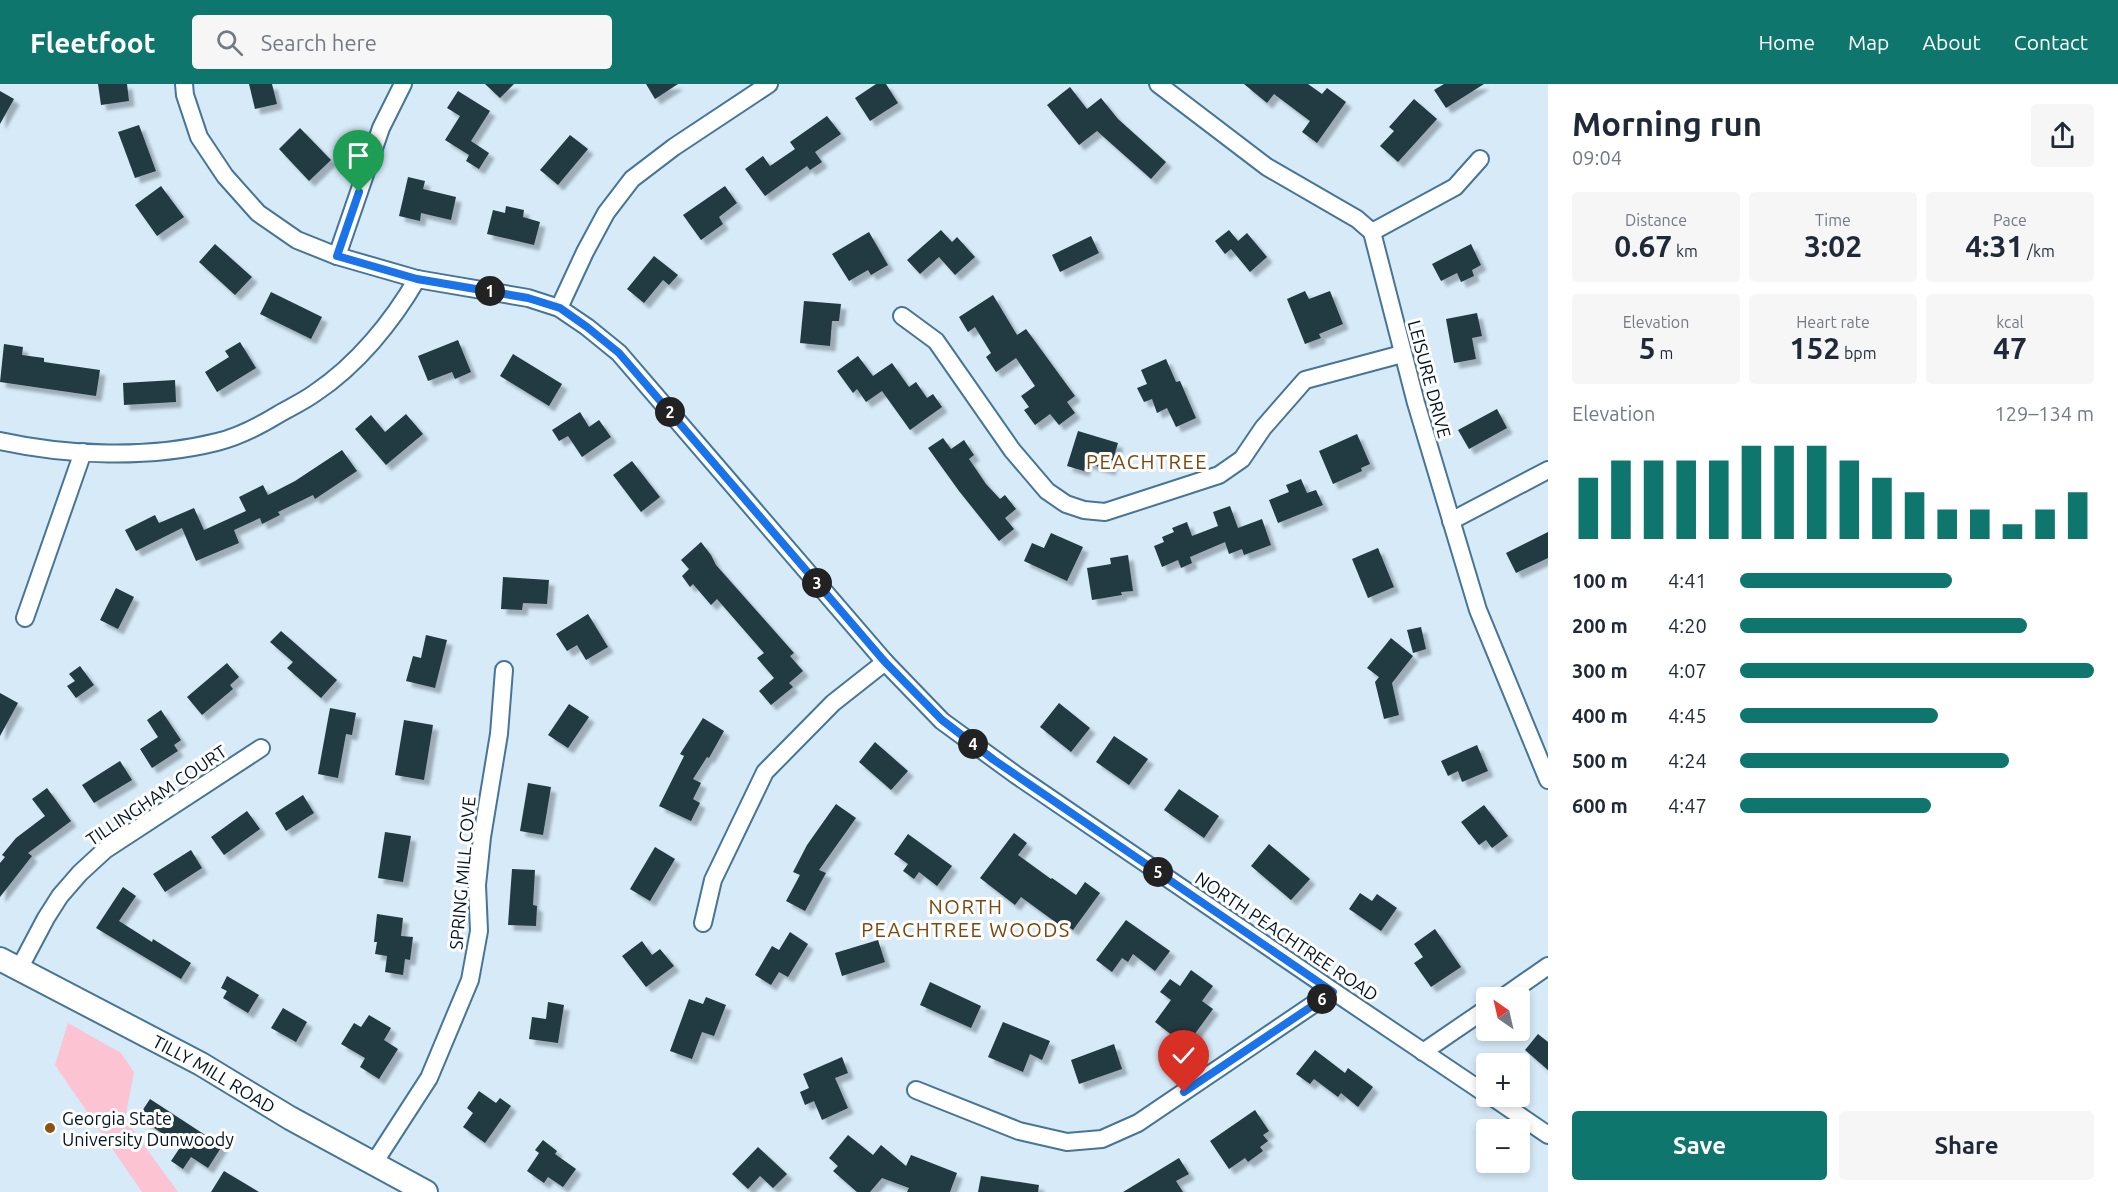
<!DOCTYPE html>
<html lang="en">
<head>
<meta charset="utf-8">
<style>
	body { margin:0; font-family:Ubuntu,sans-serif; background:#f6f6f7; color:#1f2937; height:100vh; display:flex; flex-direction:column; font-size:22px; white-space:nowrap }
	* { box-sizing:border-box; margin:0 }
	p { font-size:20px; color:#747a83 }
	.icon { flex:none; width:33px; height:33px; fill:none; stroke:currentColor; stroke-width:2; stroke-linecap:round; stroke-linejoin:round }
	.map { position:relative; flex:1; overflow:hidden }
	.drawer { display:flex; flex-direction:column; background:#fff; width:570px }
	.drawer>* { flex:none }
	.needle { width:39px; rotate:326deg }
	.controls { position:absolute; left:1476px; top:903px; display:grid; gap:12px }
	.controls a { display:grid; place-items:center; width:54px; height:54px; border-radius:6px; background:#fff; box-shadow:0 3px 9px #0003; font-size:30px }
	.pin { position:absolute; display:grid; place-items:center; width:51px; height:51px; color:#fff; margin:-62px -26px; border-radius:50% 50% 50% 0; rotate:-45deg; box-shadow:0 0 6px #0007 }
	.pin .icon { rotate:45deg }
	.km { position:absolute; width:30px; height:30px; margin:-15px; border-radius:50%; background:#222; color:#fff; font-size:16px; line-height:30px; text-align:center }
	.round { display:grid; place-items:center; flex:none; width:63px; height:63px; border-radius:6px; background:#f6f6f7 }
	.head { display:flex; align-items:center; justify-content:space-between; height:102px; padding:0 24px }
	h1 { font-size:33px; font-weight:600; line-height:45px }
	.metrics { display:grid; grid-template-columns:repeat(3,1fr); gap:9px; height:102px; padding:6px 24px }
	.metrics div { display:grid; align-content:center; border-radius:6px; background:#f6f6f7; text-align:center }
	.metrics b { font-size:30px; font-weight:600 }
	.metrics small { font-size:16px; font-weight:400 }
	.metrics p { font-size:16px }
	.chart { height:168px; padding:12px 24px }
	.chart p { display:flex; justify-content:space-between }
	.chart svg { width:100%; height:108px; margin-top:6px; stroke:#0f766e; stroke-width:6 }
	.primary-button { display:flex; gap:12px; margin-top:auto; padding:12px 24px }
	.primary-button a { flex:1; height:69px; border-radius:6px; background:#0f766e; color:#fff; font-size:24px; font-weight:600; line-height:69px; text-align:center }
	.primary-button a+a { background:#f6f6f7; color:#1f2937 }
	ul { padding:0 24px; list-style:none; font-size:20px }
	li { display:grid; grid-template-columns:96px 72px 1fr; align-items:center; height:45px }
	li i { height:15px; border-radius:8px; background:#0f766e }
	header { display:flex; align-items:center; gap:36px; box-sizing:border-box; height:84px; padding:0 30px; background:#0f766e; color:#fff }
	header strong { font-size:28px }
	nav { display:flex; gap:33px; margin-inline-start:auto; font-size:21px }
	.search { width:420px; height:54px; background:#f6f6f7; display:flex; align-items:center; gap:15px; box-sizing:border-box; padding:0 21px; border-radius:6px; color:#747a83; font-size:22px }
	main { display:flex; flex:1; min-height:0 }
	.map>svg:first-child { display:block }
	.green { fill:#fcc3d3 }
	.building { fill:#223a42; filter:url(#shadow) }
	.lines { fill:none; stroke-linecap:round; stroke-linejoin:round }
	.street-casing { stroke:#477596; stroke-width:20 }
	.secondary-casing { stroke:#477596; stroke-width:26 }
	.street { stroke:#fff; stroke-width:16 }
	.secondary { stroke:#fff; stroke-width:22 }
	.route-casing { stroke:#fff; stroke-width:12 }
	.route { stroke:#1a73e8; stroke-width:8 }
	.poi-dot { fill:#8e5213; stroke:#fff; stroke-width:2 }
	.labels { text-anchor:middle; dominant-baseline:central; stroke-width:6; stroke-linejoin:round; paint-order:stroke }
	.street-label { font-size:18px; fill:#031522; stroke:#fff }
	.poi-label { font-size:18px; fill:#031522; stroke:#fff; text-anchor:start }
	.neighbourhood-label { font-size:20px; letter-spacing:1.5px; fill:#7d460b; stroke:#fff }
</style>
</head>
<body>
<header>
<strong>Fleetfoot</strong>
<div class="search"><svg class="icon" aria-label="search" viewBox="0 0 24 24"><circle cx="10" cy="10" r="6"/><path d="M15 15l6 6"/></svg>Search here</div>
<nav><a>Home</a><a>Map</a><a>About</a><a>Contact</a></nav>
</header>
<main>
<div class="map">
<svg width="1548" height="1108" viewBox="0 0 1548 1108">
	<defs>
		<filter id="shadow"><feDropShadow dx="5.5" dy="5.5" stdDeviation="1.5" flood-color="#0004"/></filter>
	</defs>
	<rect width="100%" height="100%" fill="#d6eaf8"/>
	<!-- green -->
	<path class="green" d="M68,939L121,969L134,988L125,1035L178,1108H142L55,981Z"/>
	<!-- building -->
	<g class="building">
		<path d="M98,0H127L129,17L101,21Z"/>
		<path d="M249,0H272L277,20L255,25Z"/>
		<path d="M485,0H514L500,14Z"/>
		<path d="M646,0H678L655,15Z"/>
		<path d="M876,0H886L898,19L870,37L855,14Z"/>
		<path d="M1244,0H1308L1322,10L1327,4L1346,18L1317,59L1302,48L1310,37L1274,10L1267,19Z"/>
		<path d="M1444,0H1484L1446,24L1434,6Z"/>
		<path d="M1070,3L1087,25L1101,14L1118,35L1166,78L1151,95L1097,47L1079,61L1047,21Z"/>
		<path d="M0,7L14,15L0,40Z"/>
		<path d="M458,7L490,27L471,57L489,69L479,85L466,77L469,71L445,56L460,32L447,24Z"/>
		<path d="M1414,15L1437,35L1398,78L1380,62L1394,47L1389,43Z"/>
		<path d="M827,32L841,50L815,68L822,78L810,86L807,82L765,112L745,85L763,72L770,82L795,65L790,58Z"/>
		<path d="M139,41L156,87L135,94L118,48Z"/>
		<path d="M300,44L331,76L309,97L279,65Z"/>
		<path d="M570,51L588,65L558,101L540,86Z"/>
		<path d="M408,93L425,97L423,105L456,113L451,136L421,129L420,137L399,132Z"/>
		<path d="M161,102L184,133L157,152L135,121Z"/>
		<path d="M725,102L737,119L719,133L723,140L701,156L683,131Z"/>
		<path d="M506,122L524,126L523,133L540,138L534,161L487,150L493,126L505,129Z"/>
		<path d="M941,146L952,158L957,153L975,173L955,191L939,173L920,190L907,176Z"/>
		<path d="M1229,146L1238,157L1247,149L1267,173L1250,188L1231,165L1225,170L1215,157Z"/>
		<path d="M869,148L888,181L871,191L868,186L849,197L832,170Z"/>
		<path d="M1091,152L1099,169L1060,188L1052,171Z"/>
		<path d="M215,160L252,193L235,211L199,178Z"/>
		<path d="M1471,160L1481,181L1472,186L1474,192L1461,198L1457,189L1441,197L1432,180Z"/>
		<path d="M654,172L678,191L669,201L663,196L644,219L627,205Z"/>
		<path d="M1305,207L1309,215L1330,207L1343,240L1319,250L1321,254L1305,260L1287,215Z"/>
		<path d="M271,208L322,233L311,255L260,230Z"/>
		<path d="M993,211L1017,251L1026,245L1075,312L1067,318L1075,329L1059,341L1050,330L1035,341L1024,326L1029,323L1021,312L1035,302L1016,274L996,288L986,273L991,269L975,243L968,248L959,233Z"/>
		<path d="M804,217L841,220L839,237H832L830,262L800,259Z"/>
		<path d="M1477,229L1482,252L1472,254L1476,275L1454,279L1446,235Z"/>
		<path d="M458,256L471,288L455,295L452,288L428,297L418,272Z"/>
		<path d="M240,258L256,284L217,308L205,288L229,273L225,267Z"/>
		<path d="M4,260L23,263L22,271L44,274V278L100,286L96,312L0,298Z"/>
		<path d="M513,270L562,300L549,322L500,292Z"/>
		<path d="M858,272L873,292L892,279L909,303L916,298L927,314L933,310L942,323L910,346L882,307L866,318L857,305L853,309L837,287Z"/>
		<path d="M1166,275L1176,298L1180,297L1196,334L1176,343L1167,324L1157,329L1152,315L1144,318L1137,304L1147,300L1141,286Z"/>
		<path d="M175,296L176,318L124,321L123,299Z"/>
		<path d="M1497,325L1507,344L1469,365L1458,346Z"/>
		<path d="M580,328L589,343L599,336L611,353L582,373L568,352L559,357L552,346Z"/>
		<path d="M406,330L423,350L386,381L355,345L371,331L385,348Z"/>
		<path d="M1078,347L1118,359L1110,386L1086,379L1084,387L1067,382Z"/>
		<path d="M1357,350L1370,380L1361,384L1362,387L1333,400L1319,367Z"/>
		<path d="M943,354L951,365L964,356L974,371L969,375L986,400L1000,415L1005,411L1016,425L1005,434L1014,445L999,457L959,407L928,364Z"/>
		<path d="M342,366L357,387L315,415L313,411L278,428L280,431L262,440L260,434L234,446L239,459L196,477L182,444L136,467L125,446L155,431L159,439L194,424L204,446L246,427L239,413L263,401L268,411L295,397Z"/>
		<path d="M632,377L660,413L641,428L613,391Z"/>
		<path d="M1301,395L1307,409L1316,406L1323,421L1278,439L1269,416L1289,408L1286,401Z"/>
		<path d="M1230,422L1238,444L1262,435L1271,461L1244,471L1242,465L1229,470L1225,458L1190,473L1192,479L1181,484L1178,476L1162,483L1154,462L1164,458L1162,453L1174,448L1172,444L1187,438L1192,452L1218,442L1213,428Z"/>
		<path d="M1548,448V474L1516,489L1506,469Z"/>
		<path d="M1051,449L1083,463L1067,497L1024,477L1032,459L1044,464Z"/>
		<path d="M701,458L711,471L716,481L794,569L790,572L803,587L789,599L793,603L771,621L759,607L774,594L757,574L764,569L717,515L711,521L693,500L690,503L682,492L689,485L681,476Z"/>
		<path d="M1378,464L1394,503L1368,514L1352,475Z"/>
		<path d="M1128,471L1133,507L1121,508L1122,511L1092,516L1087,484L1111,480L1110,474Z"/>
		<path d="M503,493L549,496L547,520L523,519L522,526L501,525Z"/>
		<path d="M116,504L134,513L118,545L100,536Z"/>
		<path d="M588,530L608,563L586,576L577,561L567,567L556,550Z"/>
		<path d="M1421,543L1426,565L1413,569L1407,546Z"/>
		<path d="M281,547L337,596L321,614L287,584L293,578L270,558Z"/>
		<path d="M426,551L447,556L435,604L406,597L413,572L421,574Z"/>
		<path d="M1391,554L1413,572L1392,599L1399,631L1384,635L1375,598L1379,593L1367,584Z"/>
		<path d="M227,579L239,593L230,601L233,605L202,631L187,613Z"/>
		<path d="M80,582L94,601L76,614L67,602L75,597L69,590Z"/>
		<path d="M0,609L18,619L0,652Z"/>
		<path d="M1059,619L1090,644L1071,668L1040,643Z"/>
		<path d="M569,620L589,633L568,664L548,651Z"/>
		<path d="M330,624L356,629L352,651L346,650L338,694L318,690Z"/>
		<path d="M161,626L181,656L174,661L178,667L152,684L140,665L158,653L147,636Z"/>
		<path d="M703,634L724,647L709,674L707,673L693,695L701,699L693,715L700,719L691,737L659,722L684,672L680,670Z"/>
		<path d="M404,636L433,641L424,696L395,691Z"/>
		<path d="M1114,652L1148,675L1129,701L1096,678Z"/>
		<path d="M875,658L908,687L891,706L859,678Z"/>
		<path d="M1477,661L1488,687L1462,698L1458,687L1448,692L1441,677Z"/>
		<path d="M120,677L132,696L94,719L82,701Z"/>
		<path d="M528,699L551,703L543,751L520,747Z"/>
		<path d="M47,704L71,737L28,769L32,772L0,813V779L5,773L2,771L16,754L45,732L32,715Z"/>
		<path d="M1179,705L1219,732L1204,754L1164,726Z"/>
		<path d="M303,711L314,729L286,747L275,729Z"/>
		<path d="M836,720L856,734L819,786L826,789L805,827L786,817L800,791L793,788L807,761Z"/>
		<path d="M1484,721L1508,752L1492,764L1486,756L1479,761L1461,738Z"/>
		<path d="M247,727L260,745L224,771L211,753Z"/>
		<path d="M385,748L411,752L403,798L378,794Z"/>
		<path d="M1014,749L1027,759L1018,771L1051,795L1052,794L1076,811L1085,798L1100,809L1073,846L1060,837L1058,840L1021,813L1015,821L980,794Z"/>
		<path d="M908,750L952,782L937,802L919,788L914,795L903,787L908,780L894,770Z"/>
		<path d="M1269,760L1310,795L1291,816L1251,782Z"/>
		<path d="M655,763L675,775L650,817L630,805Z"/>
		<path d="M191,766L202,784L165,808L153,790Z"/>
		<path d="M512,785L535,786L533,821L537,822L536,842L508,841Z"/>
		<path d="M123,803L136,812L119,837L152,858L153,855L191,879L181,895L96,844Z"/>
		<path d="M1360,809L1372,817L1377,810L1397,824L1381,847L1349,825Z"/>
		<path d="M377,830L403,834L401,852L413,853L410,876L405,875L403,891L385,888L387,872L375,870L377,858H374Z"/>
		<path d="M1126,836L1170,867L1155,887L1133,870L1128,878L1122,874L1112,888L1096,876Z"/>
		<path d="M1435,845L1461,883L1431,903L1414,879L1423,873L1414,860Z"/>
		<path d="M790,848L808,860L788,893L779,888L771,901L755,891L772,862L779,866Z"/>
		<path d="M878,856L885,878L842,892L835,869Z"/>
		<path d="M642,857L652,871L660,865L674,882L646,903L622,872Z"/>
		<path d="M1191,886L1213,902L1202,917L1213,925L1186,962L1155,938L1171,916L1160,908L1170,895L1180,902Z"/>
		<path d="M227,892L259,911L248,929L223,914L227,907L221,904Z"/>
		<path d="M930,898L981,922L971,944L920,921Z"/>
		<path d="M706,913L726,921L714,952L702,948L692,975L670,967L689,915L703,920Z"/>
		<path d="M548,918L564,921L558,959L529,955L532,933L546,935Z"/>
		<path d="M283,924L307,938L296,958L271,944Z"/>
		<path d="M369,931L391,944L384,956L398,965L379,995L360,983L365,974L341,960L354,939L361,943Z"/>
		<path d="M1003,938L1050,957L1042,976L1030,970L1023,988L988,973Z"/>
		<path d="M1538,950L1548,958V986L1525,966Z"/>
		<path d="M1114,960L1122,985L1079,1000L1071,976Z"/>
		<path d="M1315,966L1345,989L1348,984L1373,1003L1358,1023L1341,1009L1338,1013L1314,995L1310,1000L1296,990Z"/>
		<path d="M842,973L848,989L835,994L848,1024L822,1036L814,1017L805,1021L800,1008L809,1004L803,990Z"/>
		<path d="M479,1007L496,1019L500,1014L511,1022L485,1059L463,1043L473,1029L467,1024Z"/>
		<path d="M150,1015L222,1062L208,1084L191,1073L183,1085L171,1077L181,1062L138,1033Z"/>
		<path d="M1255,1026L1269,1047L1263,1051L1268,1057L1260,1063L1263,1067L1248,1078L1245,1074L1229,1085L1210,1057Z"/>
		<path d="M848,1051L873,1071L881,1061L906,1082L911,1071L957,1089L950,1108H907L909,1104L882,1094L870,1108H857L833,1087L838,1082L829,1074Z"/>
		<path d="M543,1056L557,1067L555,1070L576,1085L563,1103L548,1093L544,1099L527,1087L539,1069L535,1066Z"/>
		<path d="M758,1063L787,1090L773,1104L760,1092L748,1105L732,1090Z"/>
		<path d="M1179,1074L1189,1090L1176,1097L1183,1108H1123Z"/>
		<path d="M224,1087L259,1108H211Z"/>
		<path d="M981,1092L1039,1101L1038,1108H978Z"/>
	</g>
	<g class="lines">
		<!-- street casing -->
		<g class="street-casing">
			<g id="street">
				<path d="M184,0L185,11L199,53L225,92L258,129L297,156L337,172L417,195L528,214L559,224L587,243L619,269L885,578L942,637L1016,691L1333,907L1486,1010"/>
				<path d="M1158,0L1267,83L1357,135L1372,148L1416,319L1478,526L1548,696"/>
				<path d="M1372,148L1455,103L1480,75"/>
				<path d="M337,172L381,44L403,0"/>
				<path d="M559,224L585,168L606,129L632,95L674,63L769,0"/>
				<path d="M902,232L936,257L1012,366L1047,407L1066,420L1084,426L1105,428L1219,391L1242,375L1263,344L1305,296L1402,270"/>
				<path d="M0,357C68,372 149,375 217,358C238,353 261,341 279,330C291,323 304,317 315,309C357,281 392,238 417,195"/>
				<path d="M1451,437L1548,386"/>
				<path d="M25,534L83,368"/>
				<path d="M703,839L713,796L765,688L833,619L885,578"/>
				<path d="M19,885L46,834L60,812L80,789L105,766L261,664"/>
				<path d="M1502,914L1548,882"/>
				<path d="M1423,968L1486,925"/>
				<path d="M916,1006L1019,1047L1067,1058L1102,1055L1138,1039L1333,907"/>
				<path d="M1491,1012L1548,1051"/>
				<path d="M374,1079L429,994L470,896L479,847L477,801L482,753L499,650L504,586"/>
			</g>
		</g>
		<!-- secondary casing -->
		<g class="secondary-casing">
			<g id="secondary">
				<path id="s1" d="M0,875L201,980L290,1034L426,1108"/>
			</g>
		</g>
		<!-- street -->
		<use href="#street" class="street"/>
		<!-- secondary -->
		<use href="#secondary" class="secondary"/>
	</g>
	<g class="lines">
		<!-- route casing -->
		<g class="route-casing">
			<path id="route" d="M359,108L337,172L417,195L528,214L560,224L587,243L619,269L885,578L942,636L994,676L1333,908L1184,1008"/>
		</g>
		<!-- route -->
		<use href="#route" class="route"/>
	</g>
	<!-- markers -->
	<circle class="poi-dot" cx="50" cy="1044" r="6"/>
	<g class="labels">
		<!-- street labels -->
		<g class="street-label">
			<text transform="translate(1430 295) rotate(75)">LEISURE DRIVE</text>
			<text transform="translate(156 711) rotate(-34)">TILLINGHAM COURT</text>
			<text transform="translate(462 789) rotate(-85)">SPRING MILL COVE</text>
			<text transform="translate(1287 852) rotate(34)">NORTH PEACHTREE ROAD</text>
			<text stroke="none"><textPath href="#s1" startOffset="243">TILLY MILL ROAD</textPath></text>
		</g>
		<!-- poi labels -->
		<g class="poi-label">
			<text x="62" y="1034">Georgia State<tspan x="62" dy="21">University Dunwoody</tspan></text>
		</g>
		<!-- neighbourhood labels -->
		<g class="neighbourhood-label">
			<text x="1147" y="377">PEACHTREE</text>
			<text x="966" y="822">NORTH<tspan x="966" dy="23">PEACHTREE WOODS</tspan></text>
		</g>
	</g>
</svg>
<div class="controls">
<a><svg class="needle" viewBox="-14 -14 28 28"><path d="M0-13l5 13h-10z" fill="#e53935"/><path d="M0 13l5-13h-10z" fill="#747a83"/></svg></a>
<a>+</a>
<a>−</a>
</div>
<div class="pin" style="left:359px;top:108px;background:#1e9e55"><svg class="icon" aria-label="arrive" viewBox="0 0 24 24"><path d="M6 21V4h12l-3 4 3 4H6"/></svg></div>
<div class="pin" style="left:1184px;top:1008px;background:#d93025"><svg class="icon" aria-label="check" viewBox="0 0 24 24"><path d="M5 12l5 5 9-10"/></svg></div>
<b class="km" style="left:490px;top:207px">1</b>
<b class="km" style="left:670px;top:328px">2</b>
<b class="km" style="left:817px;top:499px">3</b>
<b class="km" style="left:973px;top:660px">4</b>
<b class="km" style="left:1158px;top:788px">5</b>
<b class="km" style="left:1322px;top:915px">6</b>
</div>
<section class="drawer">
<div class="head"><div><h1>Morning run</h1><p>09:04</p></div><a class="round"><svg class="icon" aria-label="share" viewBox="0 0 24 24"><path d="M12 15V3M7 8l5-5 5 5M5 13v7h14v-7"/></svg></a></div>
<div class="metrics">
<div><p>Distance</p><b>0.67<small> km</small></b></div>
<div><p>Time</p><b>3:02</b></div>
<div><p>Pace</p><b>4:31<small> /km</small></b></div>
</div>
<div class="metrics">
<div><p>Elevation</p><b>5<small> m</small></b></div>
<div><p>Heart rate</p><b>152<small> bpm</small></b></div>
<div><p>kcal</p><b>47</b></div>
</div>
<div class="chart"><p><span>Elevation</span>129–134 m</p>
<svg viewBox="0 0 160 44" preserveAspectRatio="none"><path d="M5 44V19M15 44V12M25 44V12M35 44V12M45 44V12M55 44V6M65 44V6M75 44V6M85 44V12M95 44V19M105 44V25M115 44V32M125 44V32M135 44V38M145 44V32M155 44V25"/></svg>
</div>
<ul>
<li><b>100 m</b>4:41<i style="width:60%"></i></li>
<li><b>200 m</b>4:20<i style="width:81%"></i></li>
<li><b>300 m</b>4:07<i style="width:100%"></i></li>
<li><b>400 m</b>4:45<i style="width:56%"></i></li>
<li><b>500 m</b>4:24<i style="width:76%"></i></li>
<li><b>600 m</b>4:47<i style="width:54%"></i></li>
</ul>
<div class="primary-button"><a>Save</a><a>Share</a></div>
</section>
</main>
</body>
</html>
